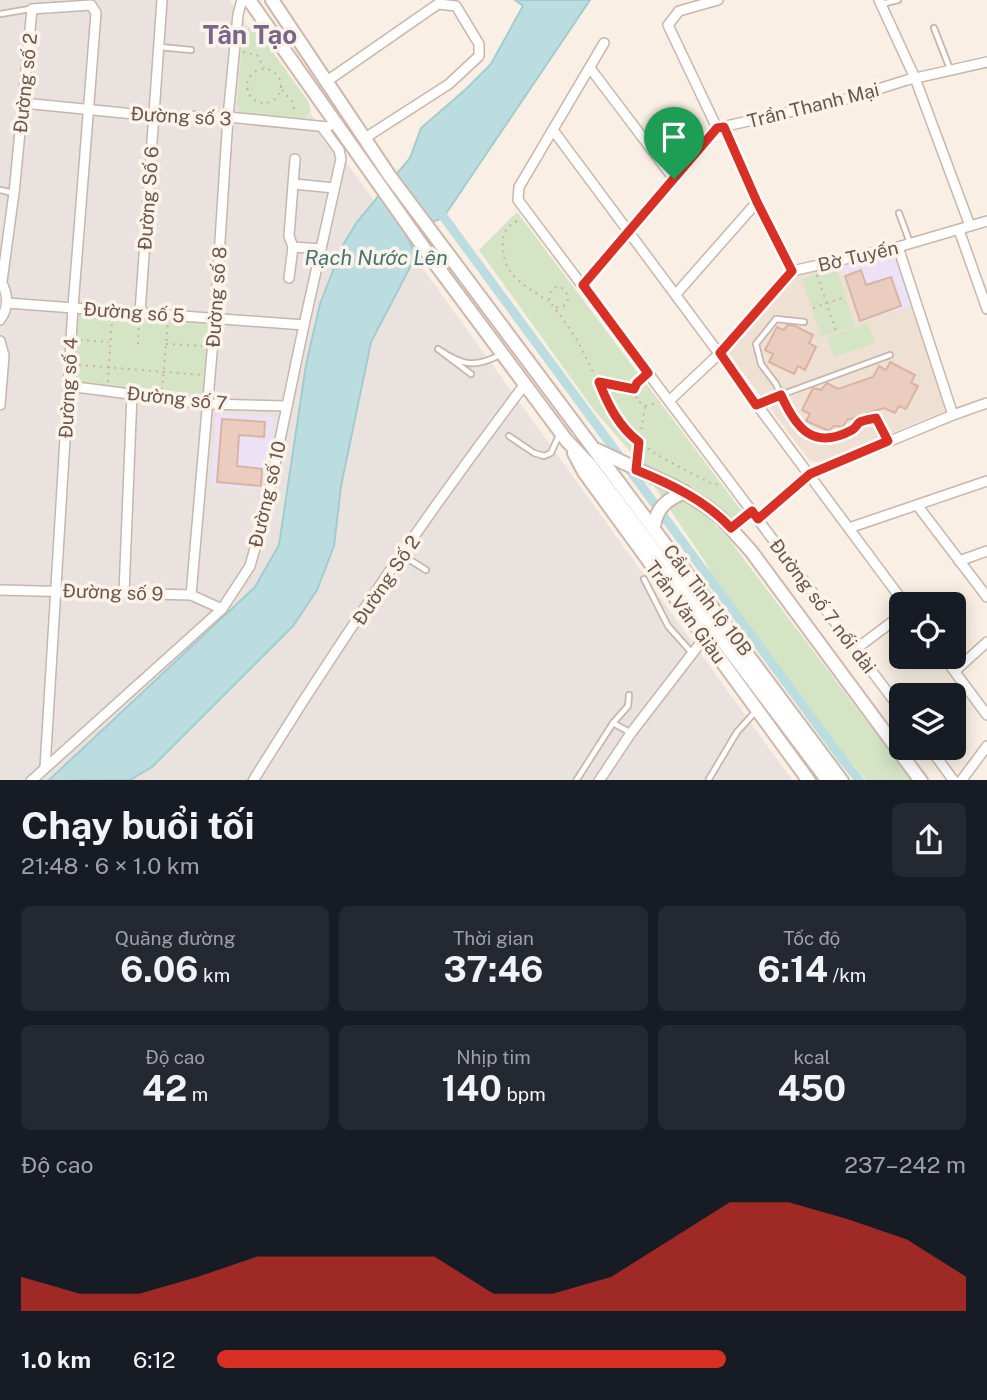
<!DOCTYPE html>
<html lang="vi">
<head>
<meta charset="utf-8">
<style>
	body { margin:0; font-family:"Public Sans",sans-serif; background:#242831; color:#f1f3f6; height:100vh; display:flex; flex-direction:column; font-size:26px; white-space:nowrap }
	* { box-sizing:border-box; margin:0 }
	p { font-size:23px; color:#9ea1a6 }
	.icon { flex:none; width:38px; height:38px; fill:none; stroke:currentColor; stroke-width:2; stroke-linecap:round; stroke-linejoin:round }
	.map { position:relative; height:780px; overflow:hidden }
	.details { display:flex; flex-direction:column; background:#171b24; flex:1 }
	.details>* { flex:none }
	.buttons { position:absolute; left:889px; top:592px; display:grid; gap:14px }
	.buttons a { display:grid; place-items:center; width:77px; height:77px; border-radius:10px; background:#171b24; box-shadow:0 4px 18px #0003; font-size:35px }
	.pin { position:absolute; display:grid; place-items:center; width:60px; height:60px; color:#fff; margin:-72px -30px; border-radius:50% 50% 50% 0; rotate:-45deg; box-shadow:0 0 7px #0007 }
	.pin .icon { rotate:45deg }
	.round { display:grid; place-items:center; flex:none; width:74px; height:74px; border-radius:10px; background:#242831 }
	.headline { display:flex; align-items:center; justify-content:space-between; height:119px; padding:0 21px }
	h1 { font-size:38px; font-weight:700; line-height:52px }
	.metrics { display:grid; grid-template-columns:repeat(3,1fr); gap:10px; height:119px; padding:7px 21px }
	.metrics div { display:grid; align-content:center; border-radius:10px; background:#242831; text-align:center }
	.metrics b { font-size:35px; font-weight:700 }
	.metrics small { font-size:19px; font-weight:400 }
	.metrics p { font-size:19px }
	.chart { height:196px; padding:14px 21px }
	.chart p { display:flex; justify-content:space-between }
	.chart svg { width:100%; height:126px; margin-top:7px; fill:#d93025; opacity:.7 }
	ul { padding:0 21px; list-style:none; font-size:23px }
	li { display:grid; grid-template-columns:112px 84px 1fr; align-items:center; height:52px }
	li i { height:18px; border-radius:9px; background:#d93025 }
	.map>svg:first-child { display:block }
	.residential { fill:#efe0d4 }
	.industrial { fill:#e9e2de }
	.education { fill:#ece1f5 }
	.green { fill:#d4e4c5 }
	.water { fill:#bcdddf; stroke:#a3cccf; stroke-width:2 }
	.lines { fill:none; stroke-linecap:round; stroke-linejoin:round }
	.canal { stroke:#bcdddf; stroke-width:9 }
	.building { fill:#eacdbf; stroke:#dab3a2; stroke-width:2 }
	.lane-casing { stroke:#c8b6ac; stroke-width:8 }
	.street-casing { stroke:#c8b6ac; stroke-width:12 }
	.secondary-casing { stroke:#cdb8ad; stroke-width:16 }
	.path { stroke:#ceb1a3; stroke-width:2; stroke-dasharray:2 5; stroke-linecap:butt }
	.lane { stroke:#fff; stroke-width:4.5 }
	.street { stroke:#fff; stroke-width:9 }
	.secondary { stroke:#fff; stroke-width:12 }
	.route-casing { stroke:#fff; stroke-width:14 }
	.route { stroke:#d93025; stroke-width:9 }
	.labels { text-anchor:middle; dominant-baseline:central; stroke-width:7; stroke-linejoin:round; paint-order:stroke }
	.street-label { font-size:19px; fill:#6d564d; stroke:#fcf3ea }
	.water-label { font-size:21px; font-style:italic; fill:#477377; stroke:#fcf3ea }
	.district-label { font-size:26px; font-weight:bold; fill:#7a668a; stroke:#fcf3ea }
</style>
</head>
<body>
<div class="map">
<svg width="987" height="781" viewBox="0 0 987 781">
	<rect width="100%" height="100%" fill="#f9efe4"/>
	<!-- residential -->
	<path class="residential" d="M840,265L860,322L911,306L946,411L819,462L810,461L728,353L794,275Z"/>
	<!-- industrial -->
	<path class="industrial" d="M0,0H229L792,780H0Z"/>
	<!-- education -->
	<g class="education">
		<path d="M894,253L911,306L860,322L840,265Z"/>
		<path d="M216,413L275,417L262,490L211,486Z"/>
	</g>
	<!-- green -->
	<g class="green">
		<path d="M247,28H251L259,33L308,101L311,111L303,119L248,115L240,111L237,104L243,33Z"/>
		<path d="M517,212L744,514L732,524L706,501L657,472L643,466L594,410L479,250Z"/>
		<path d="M836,268L855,326L821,337L802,279Z"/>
		<path d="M76,311L209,323L202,398L72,382Z"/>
		<path d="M868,323L875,343L834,357L827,337Z"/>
		<path d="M652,483C679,488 709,518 727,537L911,780H866L837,746L712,576L706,563Z"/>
	</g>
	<!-- water -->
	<path class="water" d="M515,0H590L443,218L405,232L416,256L371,342L341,486L334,546L317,590L293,626L152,767L130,780L48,781L255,587L279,545L306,365L320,304L343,245L357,222L410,158L421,128L465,90L491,64L523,6Z"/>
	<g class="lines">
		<!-- canal -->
		<path class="canal" d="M437,208L843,760L860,781"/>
	</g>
	<!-- building -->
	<g class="building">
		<path d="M861,270L866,285L891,277L901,306L860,321L845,276Z"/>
		<path d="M787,325L795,326L813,335L809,343L816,347L805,370L798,366L794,374L769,362L773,354L765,350L777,327L784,330Z"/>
		<path d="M890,362L915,375L911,383L918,386L906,409L899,406L895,413L884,408L847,420L843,427L834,426L829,431L806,421L810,414L802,410L813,388L821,390L827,383L838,389L873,377L879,366L886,370Z"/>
		<path d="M222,419L265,422L264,437L239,435L237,466L262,469L261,486L217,482Z"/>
	</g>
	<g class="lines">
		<!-- lane casing -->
		<g class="lane-casing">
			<g id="lane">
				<path d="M882,4L898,0"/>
				<path d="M0,14L30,9"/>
				<path d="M934,28L950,69"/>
				<path d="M160,47L191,50"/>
				<path d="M724,127L757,202L792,271"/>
				<path d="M0,190L13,193"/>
				<path d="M899,213L910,243"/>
				<path d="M804,322L776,319L756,344L761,364L776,384L789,412L803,432L811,436H830L854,429L859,423L876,418L888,441"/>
				<path d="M471,374L438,349C463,366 475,368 502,354"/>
				<path d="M756,404L890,355"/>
				<path d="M509,436L534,453L544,456L551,453L559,435"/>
				<path d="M402,555L426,570"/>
				<path d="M644,579L668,626L692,653"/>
				<path d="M613,723L631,733"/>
				<path d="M709,779L737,732L756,711"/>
				<path d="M576,781L613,723L628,706L629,695"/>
			</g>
		</g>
		<!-- street casing -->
		<g class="street-casing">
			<g id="street">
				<path d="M879,0L915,78L970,226"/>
				<path d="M604,43L519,187L518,200L901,710"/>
				<path d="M590,68L674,179"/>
				<path d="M327,81L438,4L456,6L479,44V56L449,84L365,138"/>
				<path d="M23,103L154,116L228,117L328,127"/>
				<path d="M717,128L668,25L679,11L718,0"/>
				<path d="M553,130L905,604"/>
				<path d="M295,159L289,236L293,247L321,249"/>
				<path d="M294,184L334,188"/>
				<path d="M959,230L987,309"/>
				<path d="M898,247L953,415"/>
				<path d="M289,278L293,247"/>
				<path d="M0,280C8,293 10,306 0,320"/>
				<path d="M2,281L14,193L32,9L91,5L96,13L73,307L45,768"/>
				<path d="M583,285L717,128L843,100L907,80L987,62"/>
				<path d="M676,294L757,202"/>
				<path d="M7,303L304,325"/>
				<path d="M140,312L162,0"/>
				<path d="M0,341L4,356L0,405"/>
				<path d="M68,386L208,404L287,406"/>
				<path d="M669,401L720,353L792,271L898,247L987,221"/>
				<path d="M917,505L987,597"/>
				<path d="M758,519L810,474L953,415L987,403"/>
				<path d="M731,528L752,511"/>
				<path d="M849,528L987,481"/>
				<path d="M959,561L987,551"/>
				<path d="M0,590L191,595L222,609"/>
				<path d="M124,593L132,394"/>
				<path d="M191,595L215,318L228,117L238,14L242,0"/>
				<path d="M856,649L901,615"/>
				<path d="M943,656L987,715"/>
				<path d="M955,671L987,642"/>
				<path d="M929,747L954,781"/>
				<path d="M31,781L222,609L250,566L264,516L304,325L341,159L339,150L322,127"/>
				<path d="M253,781C337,644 429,511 525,384"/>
				<path d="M599,781L631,733L705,637"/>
				<path d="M961,781L987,746"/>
			</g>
		</g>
		<!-- secondary casing -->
		<g class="secondary-casing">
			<g id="secondary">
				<path d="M249,0L431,258L567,441L591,466L828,781"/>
				<path d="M272,0L389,175L842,781"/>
				<path d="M597,450L677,488L707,507L722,519L751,551L921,781"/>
				<path d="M574,453L584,472L809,781"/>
				<path d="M654,527C656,508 667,499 685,492"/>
			</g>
		</g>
		<!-- path -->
		<g class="path">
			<path d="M243,52L257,55L264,68"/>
			<circle cx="264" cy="86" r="17"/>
			<path d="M282,90L293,103L295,114"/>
			<path d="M517,221C507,226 503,232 503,243C502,277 524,284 548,301"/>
			<path d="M817,275L836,331"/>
			<path d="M556,307C564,308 569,303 568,295L562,288L556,287L551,291L549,300C559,315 573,331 581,348C597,377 607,412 632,436C651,454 686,470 710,483L721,485"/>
			<path d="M813,308L845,297"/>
			<path d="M80,340L109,342"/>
			<path d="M138,344L139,320"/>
			<path d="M166,344L205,346"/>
			<path d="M79,365L202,375"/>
			<path d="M642,378L635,387L637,401L646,406L659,402"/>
			<path d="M108,382L112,318"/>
			<path d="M601,383L633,389"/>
			<path d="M162,390L168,322"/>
			<path d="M637,457L645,407"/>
		</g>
		<!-- lane -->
		<use href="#lane" class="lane"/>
		<!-- street -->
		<use href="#street" class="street"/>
		<!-- secondary -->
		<use href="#secondary" class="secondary"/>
	</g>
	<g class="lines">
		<!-- route casing -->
		<g class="route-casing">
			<path id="route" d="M724,127L757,202L792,271L720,353L756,405L781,395C796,428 813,451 852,430C856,428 857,424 860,422C865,420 872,419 876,418L888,441L810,474L758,519L752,511L731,528C706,501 671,484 636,470L639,442C619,427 608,405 599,382L634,389L637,383L648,373L583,285L717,128Z"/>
		</g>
		<!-- route -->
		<use href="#route" class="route"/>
	</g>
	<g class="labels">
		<!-- street labels -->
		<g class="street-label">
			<text transform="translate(25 83) rotate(-84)">Đường số 2</text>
			<text transform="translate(813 105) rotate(-14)">Trần Thanh Mại</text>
			<text transform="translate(181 116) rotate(3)">Đường số 3</text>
			<text transform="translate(148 198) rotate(-86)">Đường Số 6</text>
			<text transform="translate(858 256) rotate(-13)">Bờ Tuyến</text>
			<text transform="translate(216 297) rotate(-86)">Đường số 8</text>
			<text transform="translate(134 312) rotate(4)">Đường số 5</text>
			<text transform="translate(68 388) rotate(-87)">Đường số 4</text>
			<text transform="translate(177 398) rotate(6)">Đường số 7</text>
			<text transform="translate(267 494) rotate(-77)">Đường số 10</text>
			<text transform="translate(386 580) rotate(-56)">Đường Số 2</text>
			<text transform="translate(113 592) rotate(2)">Đường số 9</text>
			<text transform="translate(708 600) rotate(53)">Cầu Tỉnh lộ 10B</text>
			<text transform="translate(823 606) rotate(53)">Đường số 7 nối dài</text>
			<text transform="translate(686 612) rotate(54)">Trần Văn Giàu</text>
		</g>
		<!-- water labels -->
		<g class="water-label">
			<text x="376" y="257">Rạch Nước Lên</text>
		</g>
		<!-- district labels -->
		<g class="district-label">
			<text x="250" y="34">Tân Tạo</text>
		</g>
	</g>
</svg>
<div class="buttons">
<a><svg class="icon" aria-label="locate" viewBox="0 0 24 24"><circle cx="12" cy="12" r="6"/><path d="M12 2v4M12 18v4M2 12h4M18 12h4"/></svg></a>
<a><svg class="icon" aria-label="layers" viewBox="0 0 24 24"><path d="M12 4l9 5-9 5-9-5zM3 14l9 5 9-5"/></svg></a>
</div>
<div class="pin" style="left:674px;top:179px;background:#1e9e55"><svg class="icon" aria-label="arrive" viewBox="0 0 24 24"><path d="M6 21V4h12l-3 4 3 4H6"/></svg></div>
</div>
<section class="details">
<div class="headline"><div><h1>Chạy buổi tối</h1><p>21:48 · 6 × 1.0 km</p></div><a class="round"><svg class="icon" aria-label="share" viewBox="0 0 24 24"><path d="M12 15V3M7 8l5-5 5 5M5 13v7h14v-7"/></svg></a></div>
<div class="metrics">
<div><p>Quãng đường</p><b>6.06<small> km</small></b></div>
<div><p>Thời gian</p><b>37:46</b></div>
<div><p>Tốc độ</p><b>6:14<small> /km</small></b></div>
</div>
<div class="metrics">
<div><p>Độ cao</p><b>42<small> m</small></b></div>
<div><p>Nhịp tim</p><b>140<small> bpm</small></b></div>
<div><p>kcal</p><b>450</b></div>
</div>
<div class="chart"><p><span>Độ cao</span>237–242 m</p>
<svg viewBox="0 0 160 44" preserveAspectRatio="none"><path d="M0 44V32L10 38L20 38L30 32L40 25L50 25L60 25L70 25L80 38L90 38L100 32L110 19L120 6L130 6L140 12L150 19L160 32V44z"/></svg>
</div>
<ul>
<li><b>1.0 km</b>6:12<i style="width:68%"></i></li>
</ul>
</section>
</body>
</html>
